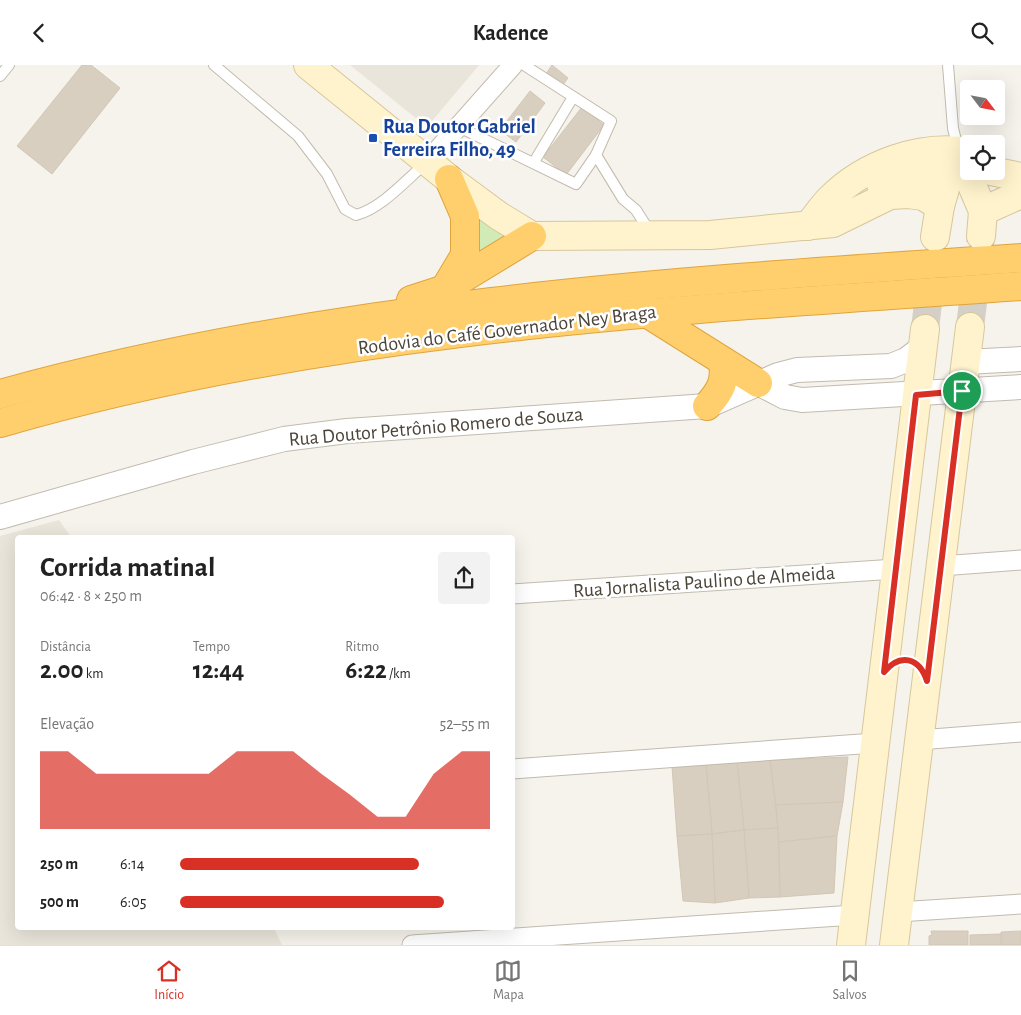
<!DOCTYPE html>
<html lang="pt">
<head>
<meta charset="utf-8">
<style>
	body { margin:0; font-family:"Alegreya Sans",sans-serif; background:#f2f2f2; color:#222; height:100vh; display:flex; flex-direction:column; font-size:19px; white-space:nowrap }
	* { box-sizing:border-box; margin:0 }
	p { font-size:16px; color:#767676 }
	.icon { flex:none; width:28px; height:28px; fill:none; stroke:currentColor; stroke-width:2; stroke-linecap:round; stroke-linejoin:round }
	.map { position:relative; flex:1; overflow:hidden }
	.side { position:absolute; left:15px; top:470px; width:500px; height:395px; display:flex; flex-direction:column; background:#fff; border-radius:5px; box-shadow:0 5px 20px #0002 }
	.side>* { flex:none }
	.needle { width:32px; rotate:122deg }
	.fabs { position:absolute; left:960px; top:15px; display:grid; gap:10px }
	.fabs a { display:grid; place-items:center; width:45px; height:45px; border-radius:5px; background:#fff; box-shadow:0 5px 20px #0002; font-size:25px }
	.pin { position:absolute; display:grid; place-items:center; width:42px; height:42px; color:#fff; margin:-21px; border:2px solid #fff; border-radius:50%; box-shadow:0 1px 5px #0007 }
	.round { display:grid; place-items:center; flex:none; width:52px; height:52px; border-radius:5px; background:#f2f2f2 }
	.summary { display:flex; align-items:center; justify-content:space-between; height:85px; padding:0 25px }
	h1 { font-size:28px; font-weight:600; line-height:38px }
	.metrics { display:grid; grid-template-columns:repeat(3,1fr); gap:8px; height:85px; padding:5px 25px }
	.metrics div { display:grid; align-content:center }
	.metrics b { font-size:25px; font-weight:600 }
	.metrics small { font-size:14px; font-weight:400 }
	.metrics p { font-size:14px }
	.chart { height:140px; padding:10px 25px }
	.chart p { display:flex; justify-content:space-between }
	.chart svg { width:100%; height:90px; margin-top:5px; fill:#d93025; opacity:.7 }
	ul { padding:0 25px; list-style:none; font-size:16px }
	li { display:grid; grid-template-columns:80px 60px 1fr; align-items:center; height:38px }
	li i { height:12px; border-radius:6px; background:#d93025 }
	header { display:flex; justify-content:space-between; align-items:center; height:65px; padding:0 25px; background:#fff; font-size:22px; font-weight:600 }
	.dock { display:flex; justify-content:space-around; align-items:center; height:70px; border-top:1px solid #e0e0e0; background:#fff; font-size:14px; color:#767676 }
	.dock a { display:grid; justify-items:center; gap:2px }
	.dock .selected { color:#d93025 }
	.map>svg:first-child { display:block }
	.residential { fill:#eae5da }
	.green { fill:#d2eab5 }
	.building { fill:#d8cfc1; stroke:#d3c7b4 }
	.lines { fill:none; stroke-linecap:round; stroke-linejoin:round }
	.secondary-tunnel { stroke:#d4d0c8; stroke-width:28; stroke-dasharray:28 14; stroke-linecap:butt }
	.service-casing { stroke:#c2bbae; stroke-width:12 }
	.minor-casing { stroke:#c2bbae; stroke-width:21 }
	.tertiary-casing { stroke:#c2bbae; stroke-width:26 }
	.secondary-casing { stroke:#d6c79b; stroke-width:30 }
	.motorway-casing { stroke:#e0a43c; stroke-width:30 }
	.service { stroke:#fff; stroke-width:10 }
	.minor { stroke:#fff; stroke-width:19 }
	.tertiary { stroke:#fff; stroke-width:24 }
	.secondary { stroke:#fff3cd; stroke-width:28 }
	.motorway { stroke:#ffcf6e; stroke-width:28 }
	.route-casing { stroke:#fff; stroke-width:10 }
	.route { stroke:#d93025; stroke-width:6 }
	.transit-dot { fill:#1a4fb4; stroke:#fff; stroke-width:2 }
	.labels { text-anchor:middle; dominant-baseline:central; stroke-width:5; stroke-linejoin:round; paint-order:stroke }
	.transit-label { font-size:20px; font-weight:bold; fill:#164399; stroke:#fff; text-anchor:start }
	.street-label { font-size:20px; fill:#4b4439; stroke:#fff }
</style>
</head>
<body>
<header><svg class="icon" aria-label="back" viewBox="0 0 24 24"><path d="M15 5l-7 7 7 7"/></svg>Kadence<svg class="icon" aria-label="search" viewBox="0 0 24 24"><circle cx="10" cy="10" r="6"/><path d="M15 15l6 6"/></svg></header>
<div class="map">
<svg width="1021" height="880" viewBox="0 0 1021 880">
	<rect width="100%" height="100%" fill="#f6f3ec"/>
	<!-- residential -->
	<g class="residential">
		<path d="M350,0H479L427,62Z"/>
		<path d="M59,455L71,472H18V862L274,863L282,880H0V471Z"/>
	</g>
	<!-- green -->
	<path class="green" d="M474,150L513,175L474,199Z"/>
	<!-- building -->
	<g class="building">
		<path d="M82,0H91L120,23L52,109L17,81Z"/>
		<path d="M552,0L568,13L562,21L546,9Z"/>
		<path d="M530,26L545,38L516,77L500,65Z"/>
		<path d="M582,42L604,60L566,110L543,92Z"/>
		<path d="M848,692L843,737L776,740L770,695Z"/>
		<path d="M770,695L778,763L744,765L737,697Z"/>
		<path d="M737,697L744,765L712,769L706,699Z"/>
		<path d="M706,699L712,769L677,771L672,701Z"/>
		<path d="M843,737L837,771L779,777L776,740Z"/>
		<path d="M778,763L780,832L749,833L744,765Z"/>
		<path d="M744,765L749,833L715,838L712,769Z"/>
		<path d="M712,769L715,838L683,836L677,771Z"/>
		<path d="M837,771L834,828L780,832L779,777Z"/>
		<path d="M931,866H968V880H929V871L932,870Z"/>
		<path d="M1021,866V880H1002L1001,867Z"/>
		<path d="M1001,869V880H970V870Z"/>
	</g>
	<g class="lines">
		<!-- secondary-tunnel -->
		<g class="secondary-tunnel">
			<path d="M970,262L981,172"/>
			<path d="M925,264L932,204"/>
		</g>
		<!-- service casing -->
		<g class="service-casing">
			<g id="service">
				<path d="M214,0L298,71L327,109L345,144L356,150C382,143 406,115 426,98"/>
				<path d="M948,0L953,63L958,84"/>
				<path d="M0,11L9,0"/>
				<path d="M459,62L576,119L596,90L611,56L524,0"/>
				<path d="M596,90L623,134L636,145L650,167"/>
				<path d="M534,97L573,32"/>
			</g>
		</g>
		<!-- minor casing -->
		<g class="minor-casing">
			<g id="minor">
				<path d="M427,97L513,0"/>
				<path d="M941,501L1021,495"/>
				<path d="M512,529L896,504"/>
				<path d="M919,675L1021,667"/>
				<path d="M512,704L875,678"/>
				<path d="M898,847L1021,839"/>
				<path d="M412,880L854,850"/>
			</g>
		</g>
		<!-- tertiary casing -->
		<g class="tertiary-casing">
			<g id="tertiary">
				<path d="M965,297L1021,294"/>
				<path d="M758,318L785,332L802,335L1021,322"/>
				<path d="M0,452L193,397L284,374L347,366L707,341L778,310L797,305L891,301L906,295L922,283"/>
			</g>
		</g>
		<!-- secondary casing -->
		<g class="secondary-casing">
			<g id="secondary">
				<path d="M308,0L449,114L499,151L532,171L710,170L833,158L890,130L908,129L923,131L940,141"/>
				<path d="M965,104L983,146L981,171"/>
				<path d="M991,106L1021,112"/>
				<path d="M881,119C909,109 938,102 968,104"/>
				<path d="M983,146L1021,129"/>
				<path d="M808,161C816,152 822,142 830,134C865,99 920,79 969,87"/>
				<path d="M935,172L940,141L945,124"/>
				<path d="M851,880L925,264"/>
				<path d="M894,880L970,262"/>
			</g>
		</g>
		<!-- motorway casing -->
		<g class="motorway-casing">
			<g id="motorway">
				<path d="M446,222L465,190V151L449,114"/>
				<path d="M411,235L445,224L532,171"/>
				<path d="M645,247L758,318"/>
				<path d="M0,329C333,237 678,216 1021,193"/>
				<path d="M707,341C721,326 726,316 723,296"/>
				<path d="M0,358C332,262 679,245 1021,221"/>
			</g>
		</g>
		<!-- service -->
		<use href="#service" class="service"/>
		<!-- minor -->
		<use href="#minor" class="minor"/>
		<!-- tertiary -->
		<use href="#tertiary" class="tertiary"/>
		<!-- secondary -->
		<use href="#secondary" class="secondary"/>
		<!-- motorway -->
		<use href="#motorway" class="motorway"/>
	</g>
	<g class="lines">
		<!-- route casing -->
		<g class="route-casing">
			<path id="route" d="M962,326L927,616C919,592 900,588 884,607L916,330Z"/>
		</g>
		<!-- route -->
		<use href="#route" class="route"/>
	</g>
	<!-- markers -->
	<rect class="transit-dot" x="368" y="68" width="10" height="10" rx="2.5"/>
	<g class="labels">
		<!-- transit labels -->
		<g class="transit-label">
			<text x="383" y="62">Rua Doutor Gabriel<tspan x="383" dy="23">Ferreira Filho, 49</tspan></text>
		</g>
		<!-- street labels -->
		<g class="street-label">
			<text transform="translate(507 265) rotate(-7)">Rodovia do Café Governador Ney Braga</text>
			<text transform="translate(436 362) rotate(-5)">Rua Doutor Petrônio Romero de Souza</text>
			<text transform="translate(704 517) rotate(-4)">Rua Jornalista Paulino de Almeida</text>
		</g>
	</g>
</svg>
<div class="fabs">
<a><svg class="needle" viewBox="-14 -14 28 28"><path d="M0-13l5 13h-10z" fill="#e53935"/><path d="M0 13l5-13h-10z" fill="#767676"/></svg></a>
<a><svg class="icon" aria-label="locate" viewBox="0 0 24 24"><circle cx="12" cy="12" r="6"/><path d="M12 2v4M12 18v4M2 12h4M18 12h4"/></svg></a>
</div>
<div class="pin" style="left:962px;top:326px;background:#1e9e55"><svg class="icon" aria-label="arrive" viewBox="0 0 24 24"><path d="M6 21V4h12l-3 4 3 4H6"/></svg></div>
<section class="side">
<div class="summary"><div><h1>Corrida matinal</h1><p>06:42 · 8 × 250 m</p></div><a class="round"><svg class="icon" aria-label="share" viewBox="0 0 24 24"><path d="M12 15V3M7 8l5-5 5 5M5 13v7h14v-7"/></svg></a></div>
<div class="metrics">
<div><p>Distância</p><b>2.00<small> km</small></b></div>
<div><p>Tempo</p><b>12:44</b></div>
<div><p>Ritmo</p><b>6:22<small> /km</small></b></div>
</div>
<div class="chart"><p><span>Elevação</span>52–55 m</p>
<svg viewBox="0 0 160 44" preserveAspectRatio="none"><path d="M0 44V6L10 6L20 17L30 17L40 17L50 17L60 17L70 6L80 6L90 6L100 17L110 27L120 38L130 38L140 17L150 6L160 6V44z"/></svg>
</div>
<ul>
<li><b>250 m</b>6:14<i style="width:77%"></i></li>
<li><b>500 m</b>6:05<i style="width:85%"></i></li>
</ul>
</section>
</div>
<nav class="dock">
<a class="selected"><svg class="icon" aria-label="home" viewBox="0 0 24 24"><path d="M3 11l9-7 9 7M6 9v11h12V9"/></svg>Início</a>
<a><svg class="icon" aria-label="map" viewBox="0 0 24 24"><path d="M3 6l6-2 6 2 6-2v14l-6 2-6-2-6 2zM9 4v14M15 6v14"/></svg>Mapa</a>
<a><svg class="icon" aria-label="saved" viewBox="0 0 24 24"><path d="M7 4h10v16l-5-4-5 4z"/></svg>Salvos</a>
</nav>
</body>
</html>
